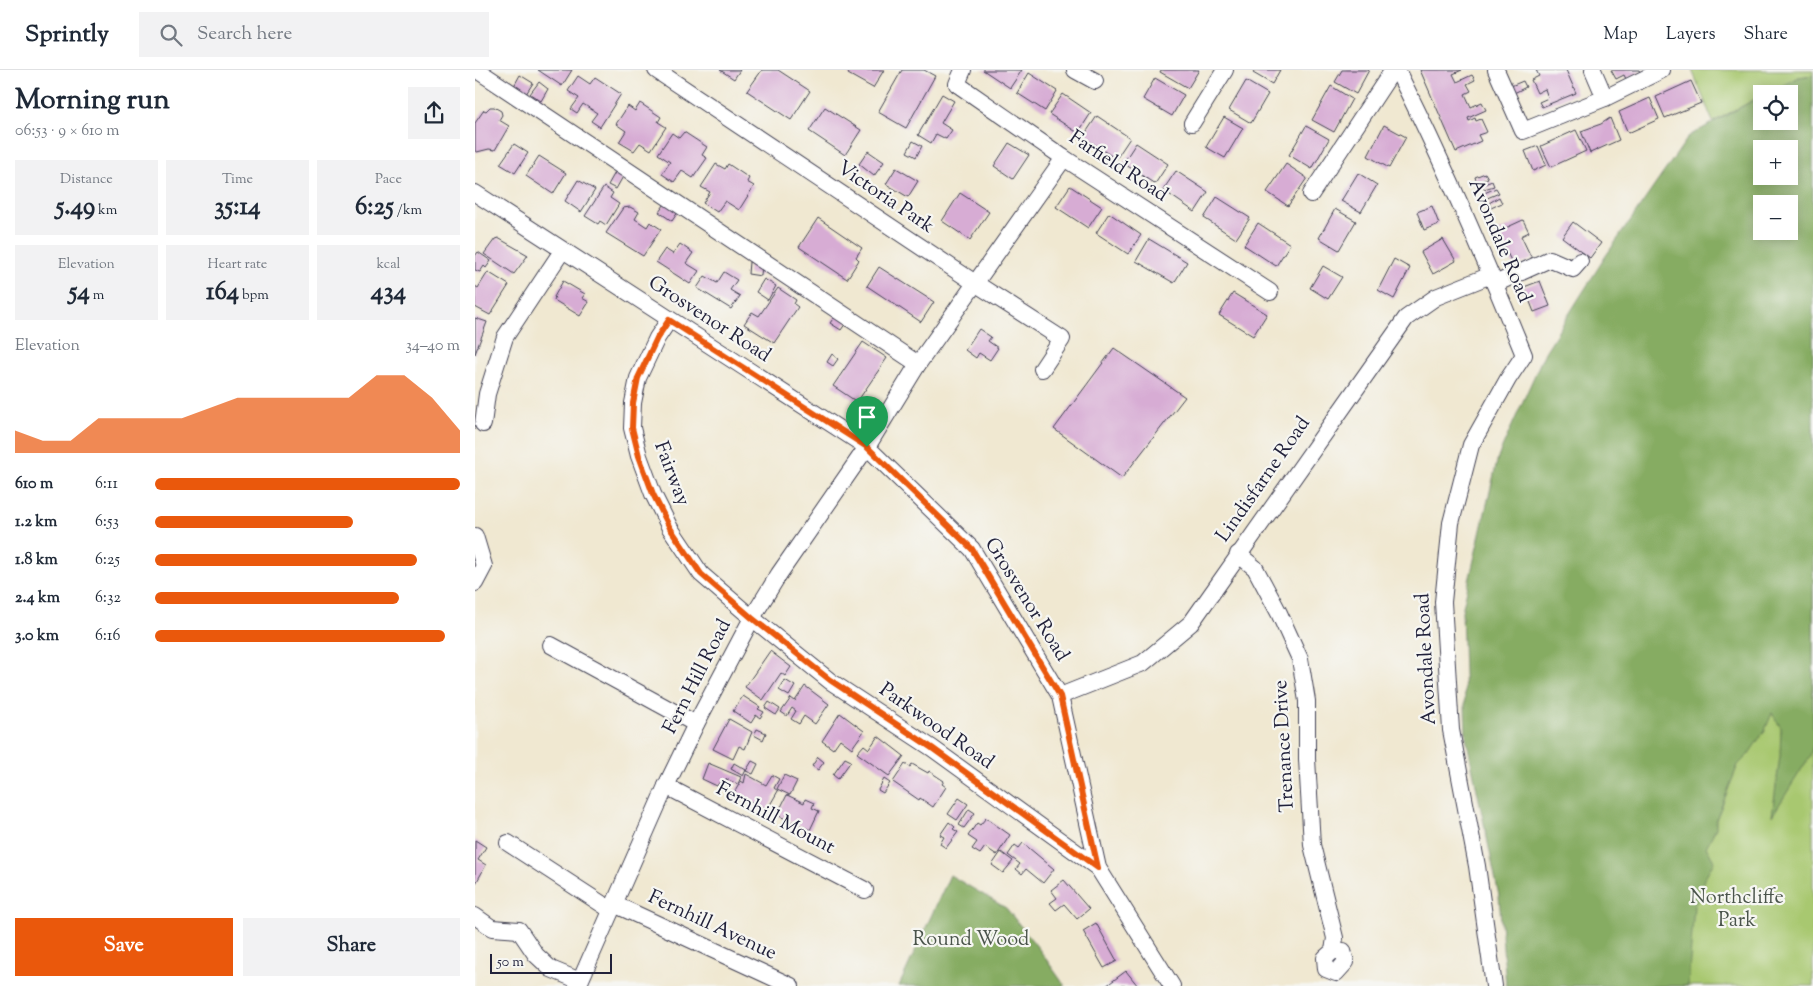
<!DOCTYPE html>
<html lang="en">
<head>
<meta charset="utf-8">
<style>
	body { margin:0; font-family:"Sorts Mill Goudy",serif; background:#f2f2f3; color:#1f2937; height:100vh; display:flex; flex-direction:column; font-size:19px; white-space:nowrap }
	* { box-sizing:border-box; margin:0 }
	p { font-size:16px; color:#747a83 }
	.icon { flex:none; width:28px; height:28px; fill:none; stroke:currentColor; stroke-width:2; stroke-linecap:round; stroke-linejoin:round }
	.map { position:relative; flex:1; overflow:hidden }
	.side { display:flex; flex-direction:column; background:#fff; width:475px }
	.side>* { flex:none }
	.controls { position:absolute; left:1278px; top:15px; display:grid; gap:10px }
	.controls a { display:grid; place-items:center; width:45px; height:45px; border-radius:0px; background:#fff; box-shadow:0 2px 12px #0003; font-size:25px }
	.scale { position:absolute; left:15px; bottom:12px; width:122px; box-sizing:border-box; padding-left:5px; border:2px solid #22223b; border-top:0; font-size:14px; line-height:18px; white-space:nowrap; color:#22223b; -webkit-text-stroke:4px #f6f6f2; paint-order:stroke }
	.pin { position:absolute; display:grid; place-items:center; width:42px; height:42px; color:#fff; margin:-51px -21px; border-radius:50% 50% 50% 0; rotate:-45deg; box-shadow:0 0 5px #0007 }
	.pin .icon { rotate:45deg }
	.round { display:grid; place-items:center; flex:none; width:52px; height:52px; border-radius:0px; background:#f2f2f3 }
	.overview { display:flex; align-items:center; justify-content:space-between; height:85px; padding:0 15px }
	h1 { font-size:28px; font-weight:700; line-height:38px }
	.figures { display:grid; grid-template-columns:repeat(3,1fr); gap:8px; height:85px; padding:5px 15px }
	.figures div { display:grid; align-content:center; border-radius:0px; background:#f2f2f3; text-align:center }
	.figures b { font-size:25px; font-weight:700 }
	.figures small { font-size:14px; font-weight:400 }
	.figures p { font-size:14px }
	.chart { height:140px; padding:10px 15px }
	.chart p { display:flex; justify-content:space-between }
	.chart svg { width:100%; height:90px; margin-top:5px; fill:#ea580c; opacity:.7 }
	.cta { display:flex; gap:10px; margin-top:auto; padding:10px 15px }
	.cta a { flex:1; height:58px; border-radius:0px; background:#ea580c; color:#fff; font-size:20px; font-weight:700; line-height:58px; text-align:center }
	.cta a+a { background:#f2f2f3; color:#1f2937 }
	ul { padding:0 15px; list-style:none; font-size:16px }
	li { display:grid; grid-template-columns:80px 60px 1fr; align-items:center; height:38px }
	li i { height:12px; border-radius:6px; background:#ea580c }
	header { display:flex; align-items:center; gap:30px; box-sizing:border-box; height:70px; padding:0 25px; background:#fff; border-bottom:1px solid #e0e1e3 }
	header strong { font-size:24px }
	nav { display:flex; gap:28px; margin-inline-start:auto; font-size:18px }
	.search { width:350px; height:45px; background:#f2f2f3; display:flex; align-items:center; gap:12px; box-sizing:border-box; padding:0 18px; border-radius:0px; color:#747a83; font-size:19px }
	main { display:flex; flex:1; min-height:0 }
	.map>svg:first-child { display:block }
	.green { fill:#a8c870; stroke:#657556 }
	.forest { fill:#86ac62; stroke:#54674e; fill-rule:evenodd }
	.building { fill:#d7acd4 }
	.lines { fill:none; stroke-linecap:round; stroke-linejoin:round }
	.minor-casing { stroke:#414052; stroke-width:18 }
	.minor { stroke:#fff; stroke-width:16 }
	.route-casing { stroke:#fff; stroke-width:10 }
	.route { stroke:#ea580c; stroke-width:6 }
	.labels { text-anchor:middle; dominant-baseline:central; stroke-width:4.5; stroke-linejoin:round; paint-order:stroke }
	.street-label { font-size:20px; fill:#22223b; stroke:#f6f6f2 }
	.park-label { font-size:20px; fill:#4a544b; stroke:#f6f6f2 }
</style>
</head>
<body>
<header>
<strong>Sprintly</strong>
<div class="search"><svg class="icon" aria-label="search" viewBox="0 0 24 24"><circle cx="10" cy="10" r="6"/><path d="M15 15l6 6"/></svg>Search here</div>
<nav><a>Map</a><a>Layers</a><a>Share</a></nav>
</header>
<main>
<section class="side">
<div class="overview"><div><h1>Morning run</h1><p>06:53 · 9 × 610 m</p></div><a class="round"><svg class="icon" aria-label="share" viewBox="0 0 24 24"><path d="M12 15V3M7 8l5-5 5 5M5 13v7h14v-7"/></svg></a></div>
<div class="figures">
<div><p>Distance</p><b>5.49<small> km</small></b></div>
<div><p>Time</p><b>35:14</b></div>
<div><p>Pace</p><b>6:25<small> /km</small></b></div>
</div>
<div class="figures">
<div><p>Elevation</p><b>54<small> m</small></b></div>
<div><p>Heart rate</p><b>164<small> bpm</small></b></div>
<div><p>kcal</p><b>434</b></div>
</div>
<div class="chart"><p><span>Elevation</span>34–40 m</p>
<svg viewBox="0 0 160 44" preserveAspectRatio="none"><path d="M0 44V33L10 38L20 38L30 27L40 27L50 27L60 27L70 22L80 17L90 17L100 17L110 17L120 17L130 6L140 6L150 17L160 33V44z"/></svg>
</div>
<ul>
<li><b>610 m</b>6:11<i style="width:100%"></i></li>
<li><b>1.2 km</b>6:53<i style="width:65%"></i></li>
<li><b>1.8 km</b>6:25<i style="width:86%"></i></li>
<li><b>2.4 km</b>6:32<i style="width:80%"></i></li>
<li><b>3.0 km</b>6:16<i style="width:95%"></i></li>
</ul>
<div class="cta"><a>Save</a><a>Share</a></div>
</section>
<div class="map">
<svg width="1338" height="916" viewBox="0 0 1338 916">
	<rect width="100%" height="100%" fill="#f6f6f2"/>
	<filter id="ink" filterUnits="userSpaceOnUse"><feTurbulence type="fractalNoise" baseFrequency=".02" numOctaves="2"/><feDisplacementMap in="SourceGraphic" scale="10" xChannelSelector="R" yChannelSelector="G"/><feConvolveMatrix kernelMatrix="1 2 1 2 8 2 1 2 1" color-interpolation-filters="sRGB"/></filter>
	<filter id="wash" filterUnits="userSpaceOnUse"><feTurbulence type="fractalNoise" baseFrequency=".0096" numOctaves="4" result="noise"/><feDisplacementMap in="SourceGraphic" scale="20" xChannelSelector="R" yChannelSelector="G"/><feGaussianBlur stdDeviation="1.12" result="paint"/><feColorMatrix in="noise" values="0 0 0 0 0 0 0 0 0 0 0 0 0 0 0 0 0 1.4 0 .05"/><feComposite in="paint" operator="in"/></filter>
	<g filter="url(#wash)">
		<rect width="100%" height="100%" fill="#f0e8d1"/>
		<!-- green -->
		<g class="green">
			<path d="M1217,0H1338V5L1324,7L1291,24H1286V26L1238,52Z"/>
			<path d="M1338,358V916H1173Z"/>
		</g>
		<!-- forest -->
		<g class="forest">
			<path d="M1338,5V675L1335,686L1297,746L1305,686L1306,658L1297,643L1290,660L1273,685L1263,695L1241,750V758L1231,777L1239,791L1229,809L1223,831L1219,835L1213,916H1031L1024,826L991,667L987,541L1023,387L1070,282L1130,187L1214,66L1286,26V51H1314V24H1291L1324,7ZM1286,79H1314V106H1286ZM1286,134H1314V161H1286Z"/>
			<path d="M475,805L531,838L564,879L590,916H424Z"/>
		</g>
		<g id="blocks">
			<!-- building -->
			<g class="building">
				<path d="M63,0H97L87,16Z"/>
				<path d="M245,0H265L259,9Z"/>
				<path d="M287,0H303L335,21L316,50L272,21Z"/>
				<path d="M375,0H409L398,18L373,4Z"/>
				<path d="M427,0H449L460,6L431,58L403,42Z"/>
				<path d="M508,0H547L535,18Z"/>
				<path d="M686,0H724L713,18L685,2Z"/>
				<path d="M780,0H805L797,14L778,3Z"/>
				<path d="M867,0H894L881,24L860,12Z"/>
				<path d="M945,0H987L978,4L982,12L997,5L1000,10L992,14L996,21L990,24L996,37L1007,32L1011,40L993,48L994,51L1000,48L1001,51L1006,49L1012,62L1003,65L1006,71L981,82Z"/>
				<path d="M1061,0H1091L1101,23L1067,37L1064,32L1073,28L1070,19L1062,23L1056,10L1064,6Z"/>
				<path d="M1136,0H1164L1165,2L1151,9L1149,5L1141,9Z"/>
				<path d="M554,3L582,21L570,41L542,23Z"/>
				<path d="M45,5L58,13L51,24L39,16Z"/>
				<path d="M103,6L115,14L120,7L146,24L125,57L116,51L122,43L108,34L102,43L96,39L104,28L93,21Z"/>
				<path d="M680,8L709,25L697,46L668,29Z"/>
				<path d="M771,11L793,24L776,53L754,40Z"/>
				<path d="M1048,11L1051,17L1039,23L1036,16Z"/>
				<path d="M1216,11L1226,33L1190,48L1181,27Z"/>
				<path d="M64,12L73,19L66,31L55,24Z"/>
				<path d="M856,16L877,29L859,62L837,50Z"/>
				<path d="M467,24L479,31L466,53L477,60L471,69L461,64L456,73L443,65Z"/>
				<path d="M588,24L616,43L603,63L574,44Z"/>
				<path d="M1175,28L1184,49L1153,63L1144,42Z"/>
				<path d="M165,33L186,47L183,52L191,57L176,80L165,73L159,81L144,72L151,61L141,54L153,36L160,41Z"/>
				<path d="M15,37H19L26,41L27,45L24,50L34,56L20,80L14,79L2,82L0,81V53L9,40L11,41Z"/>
				<path d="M350,37L386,60L370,85L334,61Z"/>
				<path d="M622,46L655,68L641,89L608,67Z"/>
				<path d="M749,47L768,58L750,88L731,77Z"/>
				<path d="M1135,48L1144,70L1115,83L1106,61L1126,54Z"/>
				<path d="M909,55L931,67L914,98L893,86Z"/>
				<path d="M831,56L854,69L837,99L814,85Z"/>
				<path d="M1101,60L1111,81L1076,97L1066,76Z"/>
				<path d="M209,62L232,77L227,85L232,88L218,108L207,101L199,112L187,104L195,92L183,84L197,63L204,68Z"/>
				<path d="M438,71L447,76L441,87L432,82Z"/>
				<path d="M534,73L554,85L538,109L519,96Z"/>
				<path d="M661,73L693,94L680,114L648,93Z"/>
				<path d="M39,74L53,83L40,103L25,94Z"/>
				<path d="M1063,76L1071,95L1058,101L1050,81Z"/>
				<path d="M393,81L409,92L399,106L384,94Z"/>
				<path d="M64,86L91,103L78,124L51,106Z"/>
				<path d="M241,94L250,99L253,94L274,108L272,112L279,116L264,140L250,131L242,142L228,133L235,122L226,117Z"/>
				<path d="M811,94L832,108L813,136L792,122Z"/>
				<path d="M421,98L443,111L433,127L411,114Z"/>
				<path d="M142,99L150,103L141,119L133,115Z"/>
				<path d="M701,101L733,122L720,142L688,120Z"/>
				<path d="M883,103L902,115L886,142L866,131Z"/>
				<path d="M1010,103L1013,108L1002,113L1000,107Z"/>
				<path d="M103,110L120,120L106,142L90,131Z"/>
				<path d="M1017,111L1019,116L1009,119L1007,115Z"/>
				<path d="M595,116L627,137L613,158L581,137Z"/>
				<path d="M129,117L138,123L135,128L144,134L131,155L125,151L123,154L110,146Z"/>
				<path d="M1021,118L1024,123L1010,129L1007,124Z"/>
				<path d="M485,123L514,142L495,170L467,151Z"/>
				<path d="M742,127L775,148L761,169L729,148Z"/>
				<path d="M1024,127L1027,133L1016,138L1014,133Z"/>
				<path d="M192,131L205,139L197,151L184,142Z"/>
				<path d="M957,136L964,154L949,160L942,142Z"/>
				<path d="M155,137L164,142L160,149L172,157L175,152L186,159L168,186L131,163L148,138Z"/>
				<path d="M860,139L881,151L864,180L844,168Z"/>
				<path d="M634,143L666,165L653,184L621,163Z"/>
				<path d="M343,148L387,178L381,187L384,190L372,209L324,177Z"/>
				<path d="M1048,150L1054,162L1046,166L1057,189L1039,197L1022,162Z"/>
				<path d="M1098,152L1126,173L1115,188L1087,167Z"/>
				<path d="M783,153L815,174L801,196L769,175Z"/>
				<path d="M23,168L53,185L39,204L9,184L20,169Z"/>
				<path d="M674,169L712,192L699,213L661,191Z"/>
				<path d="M968,169L981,191L958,204L946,182Z"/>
				<path d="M205,174L218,183L211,193L224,201L215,214L181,192L190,179L198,184Z"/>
				<path d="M3,182L16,191L11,198L9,196L5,202L0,200V186Z"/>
				<path d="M919,189L935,198L919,229L903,220Z"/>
				<path d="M274,192L287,193L286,206L273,204Z"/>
				<path d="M848,196L867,207L853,229L835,218Z"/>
				<path d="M404,197L459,232L446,252L392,216Z"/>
				<path d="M13,202L34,215L15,245L0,237V216L3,218Z"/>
				<path d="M249,202L262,210L255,220L265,226L256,239L222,218L230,206L242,213Z"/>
				<path d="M289,209L301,216L293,230L281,222Z"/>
				<path d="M88,211L110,224L107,228L114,232L105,246L79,230L80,228L79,227Z"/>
				<path d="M1065,211L1075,236L1059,242L1049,217Z"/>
				<path d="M303,218L321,230L319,234L323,237L299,273L269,254L277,242L284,246Z"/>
				<path d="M758,223L792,244L778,266L744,245Z"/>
				<path d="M362,243L373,250L366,260L355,253Z"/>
				<path d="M0,248L12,252L0,284Z"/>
				<path d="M504,259L516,267L513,271L523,278L515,290L504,283L501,288L490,280Z"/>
				<path d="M388,272L412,288L382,332L358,316Z"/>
				<path d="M639,278L710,327L647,408L579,359Z"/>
				<path d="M357,284L363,289L358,296L352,292Z"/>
				<path d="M295,581L316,597L310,606L306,603L288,630L270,617Z"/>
				<path d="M310,610L320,616L314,626L304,620Z"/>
				<path d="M330,616L354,634L340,654L329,646L324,654L316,649L321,641L317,638L312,646L306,642L316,628L320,631Z"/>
				<path d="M268,626L285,637L283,639L289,642L285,648L281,645L276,653L258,641Z"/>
				<path d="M294,632L305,639L301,645L290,638Z"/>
				<path d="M365,643L389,661L377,678L365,669L358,679L347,671Z"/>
				<path d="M254,649L277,662L270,679L264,676L258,689L238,679Z"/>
				<path d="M282,659L291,663L288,670L279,665Z"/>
				<path d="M403,666L429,686L414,706L382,683L389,675L394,679Z"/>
				<path d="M343,687L349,692L343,700L337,696Z"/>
				<path d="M370,688L376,691L363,709L358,705Z"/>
				<path d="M277,691L283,694L278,704L271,701Z"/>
				<path d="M233,693L266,707L263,714L251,709L249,715L244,713L242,716L227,709Z"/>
				<path d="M259,693L271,700L268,706L256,699Z"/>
				<path d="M430,694L435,697L437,694L453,703L454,701L469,711L467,714L471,717L458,737L445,728L444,730L418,712Z"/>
				<path d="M271,704L291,715L297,705L304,709L299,718L303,721L292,740L259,723L266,711L269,713Z"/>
				<path d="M309,705L322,711L315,725L302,719Z"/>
				<path d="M409,709L415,713L408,723L403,720Z"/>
				<path d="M312,725L329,733L330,729L339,733L337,738L344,741L335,760L302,745Z"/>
				<path d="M484,728L493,734L482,750L473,744Z"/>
				<path d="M494,739L500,743L489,758L484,755Z"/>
				<path d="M511,748L535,765L522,785L510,777L505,784L497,779L502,772L493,766L502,753L505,755Z"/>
				<path d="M474,752L480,757L478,759L483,762L471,778L465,774L469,767L465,765Z"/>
				<path d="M0,770L11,777L3,790L11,795L0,815Z"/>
				<path d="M548,773L579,799L568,813L551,799L547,804L541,799L545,794L533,785L540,775L544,778Z"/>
				<path d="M526,782L538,791L528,803L517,795Z"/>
				<path d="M589,810L614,839L602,849L589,834L581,840L575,833L582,828L576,820Z"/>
				<path d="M621,853L642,891L629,898L608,861Z"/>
				<path d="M651,901L663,916H631Z"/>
			</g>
		</g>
	</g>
	<g filter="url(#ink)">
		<use href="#blocks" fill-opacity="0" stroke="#414052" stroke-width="1"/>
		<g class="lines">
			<!-- minor casing -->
			<g class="minor-casing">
				<g id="minor">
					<path d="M2,0L443,294"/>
					<path d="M181,0L500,213L587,269L567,299"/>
					<path d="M488,0L482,14L589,88L795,222"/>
					<path d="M600,0L620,11"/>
					<path d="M922,0C969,93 1010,189 1049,285L1033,309L996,375L976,453L968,532L976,660L1002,796L1019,916"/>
					<path d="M1021,0L1048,61L1130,28L1187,0"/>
					<path d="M1118,0L1130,28"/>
					<path d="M717,53L750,0"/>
					<path d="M0,123L392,377L497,479L585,626L623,798L697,916"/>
					<path d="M836,124L918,0"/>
					<path d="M1020,214L1075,189L1098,199L1105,191"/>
					<path d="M194,250L182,268L163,308L158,333L157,358L164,386L178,424L195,458L226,504L277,548L355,611L457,678L623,798"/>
					<path d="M8,354L12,324L30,267L87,181"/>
					<path d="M0,466L9,496L0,513"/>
					<path d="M763,484L780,498L804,543L825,589L832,631V689L837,775L860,868L858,881L850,888L851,899L861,903L871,892L868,881H858"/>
					<path d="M76,575L221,654"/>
					<path d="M585,626L668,593L716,553L931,248L961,227L1016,205"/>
					<path d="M191,716L390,820"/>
					<path d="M33,773L136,840"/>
					<path d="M139,834L316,916"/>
					<path d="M0,846L17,858L44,860L61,885L76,899L105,911"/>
					<path d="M103,916L191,716L221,654L277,548L304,504L392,377L443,294L589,88"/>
				</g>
			</g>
			<!-- minor -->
			<use href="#minor" class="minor"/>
		</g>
	</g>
	<g class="lines" filter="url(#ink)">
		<!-- route casing -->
		<g class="route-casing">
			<path id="route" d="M194,250L392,377L497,479L585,626L623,798L457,678L355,610L277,548L226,504L195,458L178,424L164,386L157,358L158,333L163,308L182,268Z"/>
		</g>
		<!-- route -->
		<use href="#route" class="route"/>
	</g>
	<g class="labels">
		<!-- street labels -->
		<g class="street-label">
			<text transform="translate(643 97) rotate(33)">Farfield Road</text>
			<text transform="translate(410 128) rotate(34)">Victoria Park</text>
			<text transform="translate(1024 171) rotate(67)">Avondale Road</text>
			<text transform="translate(234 250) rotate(33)">Grosvenor Road</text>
			<text transform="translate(196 404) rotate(69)">Fairway</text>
			<text transform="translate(789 410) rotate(-55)">Lindisfarne Road</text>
			<text transform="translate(551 530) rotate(58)">Grosvenor Road</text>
			<text transform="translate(952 589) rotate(-93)">Avondale Road</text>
			<text transform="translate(223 607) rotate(-63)">Fern Hill Road</text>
			<text transform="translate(461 657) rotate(35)">Parkwood Road</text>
			<text transform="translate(810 676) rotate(-93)">Trenance Drive</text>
			<text transform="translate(300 749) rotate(28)">Fernhill Mount</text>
			<text transform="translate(237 856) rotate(25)">Fernhill Avenue</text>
		</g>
		<!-- park labels -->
		<g class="park-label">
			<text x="1262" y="828">Northcliffe<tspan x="1262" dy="23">Park</tspan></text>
			<text x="496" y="870">Round Wood</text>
		</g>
	</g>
</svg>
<div class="controls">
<a><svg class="icon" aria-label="locate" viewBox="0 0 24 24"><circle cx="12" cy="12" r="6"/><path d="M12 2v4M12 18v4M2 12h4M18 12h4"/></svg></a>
<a>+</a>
<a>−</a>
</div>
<div class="scale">50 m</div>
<div class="pin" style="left:392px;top:377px;background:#1e9e55"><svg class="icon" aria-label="arrive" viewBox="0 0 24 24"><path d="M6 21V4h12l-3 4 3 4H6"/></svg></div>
</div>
</main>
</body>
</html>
